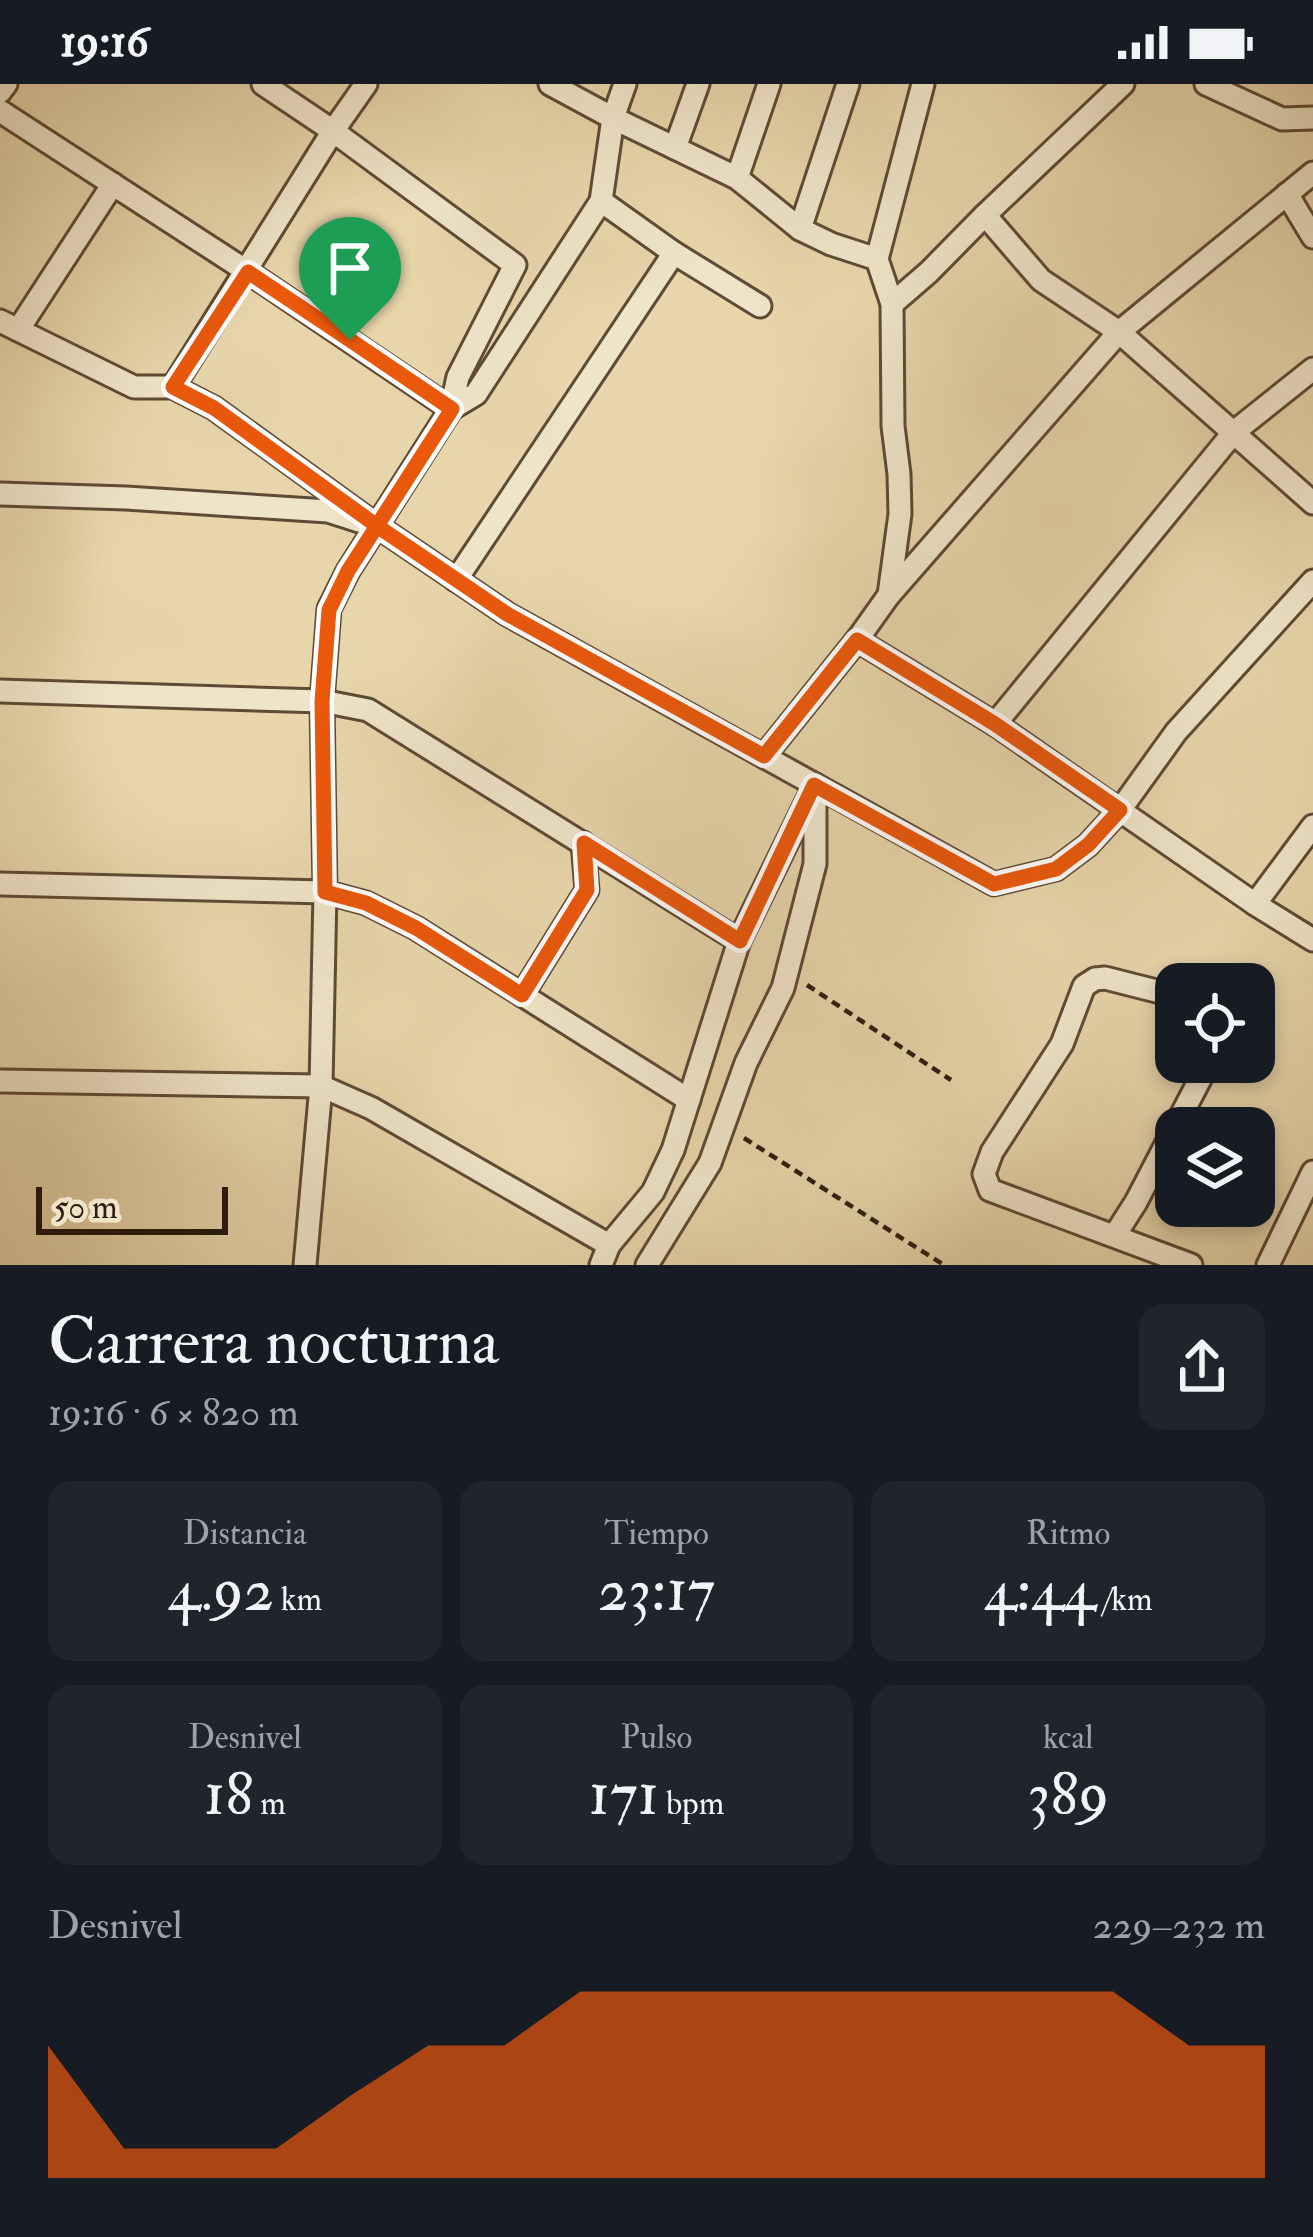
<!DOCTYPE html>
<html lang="es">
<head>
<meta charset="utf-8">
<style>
	body { margin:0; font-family:"IM FELL Double Pica",serif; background:#20242c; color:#f1f3f6; height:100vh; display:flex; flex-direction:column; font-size:45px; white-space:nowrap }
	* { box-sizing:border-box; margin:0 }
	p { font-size:39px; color:#9ea1a6 }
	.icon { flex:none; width:66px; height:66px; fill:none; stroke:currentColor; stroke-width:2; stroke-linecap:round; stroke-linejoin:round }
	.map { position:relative; height:1181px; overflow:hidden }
	.drawer { display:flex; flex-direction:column; background:#171b24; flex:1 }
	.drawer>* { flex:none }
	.buttons { position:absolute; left:1155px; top:879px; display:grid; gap:24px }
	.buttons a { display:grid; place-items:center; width:120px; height:120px; border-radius:24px; background:#171b24; box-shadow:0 6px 18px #0003; font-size:60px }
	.scale { position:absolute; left:36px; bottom:30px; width:192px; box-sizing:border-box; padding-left:12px; border:6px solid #301c0e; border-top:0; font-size:33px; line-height:42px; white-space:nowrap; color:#301c0e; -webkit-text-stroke:9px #efe4c8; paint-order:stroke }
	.pin { position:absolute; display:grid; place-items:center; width:102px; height:102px; color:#fff; margin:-123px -51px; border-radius:50% 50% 50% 0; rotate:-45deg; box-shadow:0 0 12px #0007 }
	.pin .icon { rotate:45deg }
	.round { display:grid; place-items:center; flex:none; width:126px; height:126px; border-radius:24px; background:#20242c }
	.head { display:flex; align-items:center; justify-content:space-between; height:204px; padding:0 48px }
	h1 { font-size:66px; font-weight:600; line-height:90px }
	.metrics { display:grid; grid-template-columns:repeat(3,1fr); gap:18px; height:204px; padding:12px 48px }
	.metrics div { display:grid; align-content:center; border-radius:24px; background:#20242c; text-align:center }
	.metrics b { font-size:60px; font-weight:600 }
	.metrics small { font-size:33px; font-weight:400 }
	.metrics p { font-size:33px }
	.chart { height:336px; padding:24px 48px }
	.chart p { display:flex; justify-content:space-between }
	.chart svg { width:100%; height:216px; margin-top:12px; fill:#ea580c; opacity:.7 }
	.status { display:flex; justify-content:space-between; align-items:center; height:84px; padding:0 60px; background:#171b24; direction:ltr }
	.status svg { height:33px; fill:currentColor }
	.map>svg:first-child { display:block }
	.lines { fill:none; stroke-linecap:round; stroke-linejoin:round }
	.minor-casing { stroke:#5e4a35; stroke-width:27 }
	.path { stroke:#301c0e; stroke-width:4.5; stroke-dasharray:9 6; stroke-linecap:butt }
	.minor { stroke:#efe4c8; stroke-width:21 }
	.route-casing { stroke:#fff; stroke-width:24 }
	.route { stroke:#ea580c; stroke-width:15 }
</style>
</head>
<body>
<div class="status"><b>19:16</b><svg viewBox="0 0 49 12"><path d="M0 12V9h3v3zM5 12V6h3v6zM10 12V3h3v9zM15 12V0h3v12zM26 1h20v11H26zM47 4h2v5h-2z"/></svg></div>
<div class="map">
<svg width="1313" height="1181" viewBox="0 0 1313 1181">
	<rect width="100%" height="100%" fill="#e7d5ab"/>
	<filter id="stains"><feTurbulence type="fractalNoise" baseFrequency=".00167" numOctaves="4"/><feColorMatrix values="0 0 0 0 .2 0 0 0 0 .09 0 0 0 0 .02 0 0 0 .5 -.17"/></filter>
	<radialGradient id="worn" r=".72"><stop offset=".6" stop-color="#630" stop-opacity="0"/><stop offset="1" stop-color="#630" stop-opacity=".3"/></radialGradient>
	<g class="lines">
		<!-- minor casing -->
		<g class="minor-casing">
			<g id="minor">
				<path d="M263,0L333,47L515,181L458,293L451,325L348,487L329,525L322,617L325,808L321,1002L305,1181"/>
				<path d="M550,0L613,34L737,94L800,145L831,160L877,175L892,220L893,342L899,390L900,430L889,511"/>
				<path d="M1206,0L1282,35L1313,34"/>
				<path d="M0,8L6,0"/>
				<path d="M0,27L248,188L451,325L476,310L601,117L613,34L625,0"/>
				<path d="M675,64L698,0"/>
				<path d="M737,94L769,0"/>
				<path d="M1287,110L1313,153"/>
				<path d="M601,117L674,169L760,222"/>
				<path d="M985,131L1041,196L1119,248L1313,419"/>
				<path d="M800,145L848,0"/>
				<path d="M877,175L923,0"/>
				<path d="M892,220L929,188L985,131L1123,0"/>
				<path d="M0,237L134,303H173L214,324L377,442L507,530L994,800L1056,785L1088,761L1120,726L1176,648L1313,497"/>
				<path d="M18,246L113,100"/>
				<path d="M173,303L333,47L366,0"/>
				<path d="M0,410L126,414L328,427L359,437"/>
				<path d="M456,496L674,169"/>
				<path d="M857,556L995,640L1255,820L1313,856"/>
				<path d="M0,607L322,617L368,626L739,857"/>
				<path d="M995,640L1234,348L1313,285"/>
				<path d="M764,672L857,556L889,511L1119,248L1313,89"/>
				<path d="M0,800L325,808L366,819L416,844L689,1016"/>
				<path d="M1255,820L1313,742"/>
				<path d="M522,911L587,806L583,759"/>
				<path d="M1176,912L1105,894L1095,895L1084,902L1062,960L992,1068L984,1090L990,1106L1191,1181"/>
				<path d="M0,997L321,1002L371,1024L609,1161"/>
				<path d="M1115,1151L1136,1118L1209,978"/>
				<path d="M601,1181L609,1161L653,1108L673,1066L739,857L815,701"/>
				<path d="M647,1181L710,1079L746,979L783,904L815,780V707"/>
				<path d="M1268,1181L1313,1088"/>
			</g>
		</g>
		<!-- path -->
		<g class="path">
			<path d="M807,901L951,996"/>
			<path d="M744,1054L944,1181"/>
		</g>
		<!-- minor -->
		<use href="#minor" class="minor"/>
	</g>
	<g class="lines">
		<!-- route casing -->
		<g class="route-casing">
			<path id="route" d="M350,256L452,325L348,487L329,526L322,617L325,808L366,819L416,844L522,911L587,806L584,759L740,857L814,701L994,800L1056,785L1088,761L1120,726L995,640L857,556L764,672L507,530L377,442L214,324L173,303L248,188L350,256"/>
		</g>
		<!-- route -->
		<use href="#route" class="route"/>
	</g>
	<rect width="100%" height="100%" filter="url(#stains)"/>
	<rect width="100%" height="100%" fill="url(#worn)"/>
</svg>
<div class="buttons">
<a><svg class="icon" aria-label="locate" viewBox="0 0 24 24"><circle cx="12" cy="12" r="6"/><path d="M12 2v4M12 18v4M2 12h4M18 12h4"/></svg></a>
<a><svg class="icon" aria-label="layers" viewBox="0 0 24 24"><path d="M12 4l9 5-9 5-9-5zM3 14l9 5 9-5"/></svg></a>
</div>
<div class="scale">50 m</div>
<div class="pin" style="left:350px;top:256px;background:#1e9e55"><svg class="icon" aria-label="arrive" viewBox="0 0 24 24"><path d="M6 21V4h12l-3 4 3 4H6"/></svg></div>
</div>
<section class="drawer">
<div class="head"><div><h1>Carrera nocturna</h1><p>19:16 · 6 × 820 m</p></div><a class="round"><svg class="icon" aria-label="share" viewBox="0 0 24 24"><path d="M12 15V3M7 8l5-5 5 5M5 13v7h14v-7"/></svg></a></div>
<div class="metrics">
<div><p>Distancia</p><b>4.92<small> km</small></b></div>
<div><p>Tiempo</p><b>23:17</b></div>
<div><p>Ritmo</p><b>4:44<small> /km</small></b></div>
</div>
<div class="metrics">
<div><p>Desnivel</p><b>18<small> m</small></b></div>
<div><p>Pulso</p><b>171<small> bpm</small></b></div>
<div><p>kcal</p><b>389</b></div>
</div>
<div class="chart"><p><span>Desnivel</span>229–232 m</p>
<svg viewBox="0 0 160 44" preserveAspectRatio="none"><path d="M0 44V17L10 38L20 38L30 38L40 27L50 17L60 17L70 6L80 6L90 6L100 6L110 6L120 6L130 6L140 6L150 17L160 17V44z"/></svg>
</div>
</section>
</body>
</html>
